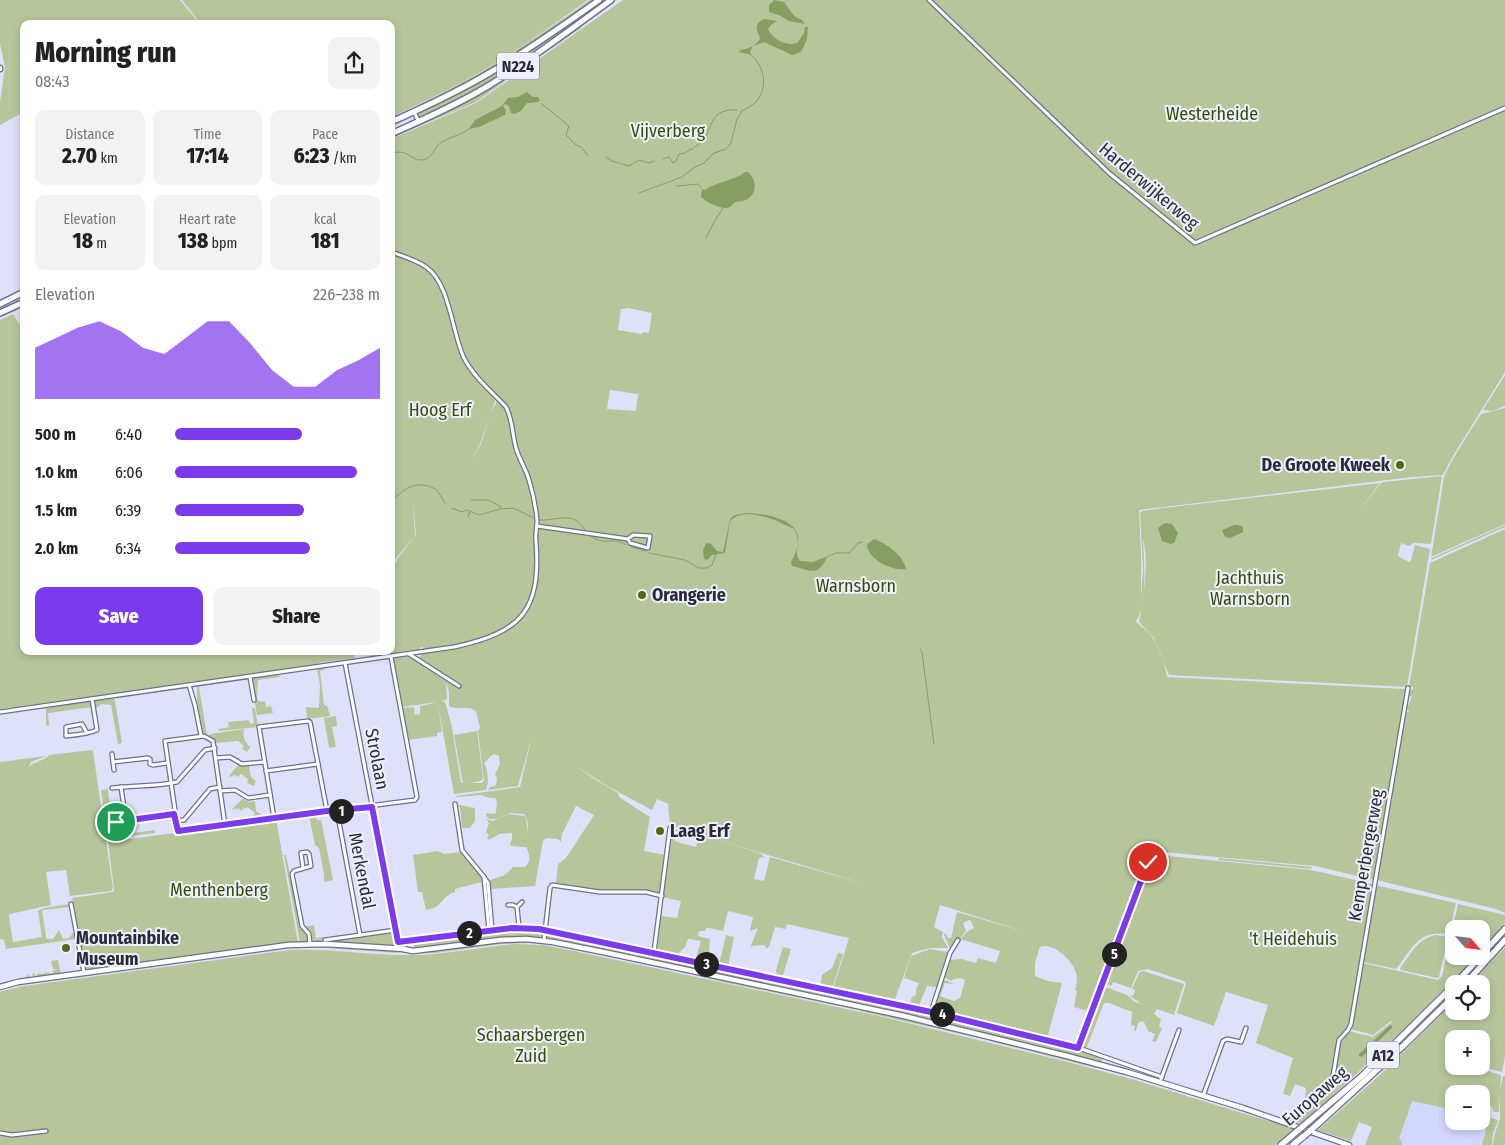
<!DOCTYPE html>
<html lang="en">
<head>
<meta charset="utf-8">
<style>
	body { margin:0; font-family:"Fira Sans Condensed",sans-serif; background:#f2f2f2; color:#222; height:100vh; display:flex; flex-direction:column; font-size:19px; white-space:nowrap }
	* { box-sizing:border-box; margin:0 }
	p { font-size:16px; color:#767676 }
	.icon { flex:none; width:28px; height:28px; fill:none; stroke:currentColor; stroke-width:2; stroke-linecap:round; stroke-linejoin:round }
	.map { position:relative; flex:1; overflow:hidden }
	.panel { position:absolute; left:20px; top:20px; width:375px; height:635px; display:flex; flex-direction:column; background:#fff; border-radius:10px; box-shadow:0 2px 8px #0003 }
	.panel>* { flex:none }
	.needle { width:32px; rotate:118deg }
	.tools { position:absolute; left:1445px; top:920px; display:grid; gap:10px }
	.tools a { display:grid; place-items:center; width:45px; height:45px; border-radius:10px; background:#fff; box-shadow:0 2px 8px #0003; font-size:25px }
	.pin { position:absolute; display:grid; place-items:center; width:42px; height:42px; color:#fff; margin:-21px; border:2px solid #fff; border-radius:50%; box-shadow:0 1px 5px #0007 }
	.km { position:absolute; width:25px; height:25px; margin:-12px; border-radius:50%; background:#222; color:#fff; font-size:14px; line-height:25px; text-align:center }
	.round { display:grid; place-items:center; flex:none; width:52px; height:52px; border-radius:10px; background:#f2f2f2 }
	.summary { display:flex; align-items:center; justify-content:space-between; height:85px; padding:0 15px }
	h1 { font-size:28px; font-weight:800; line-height:38px }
	.stats { display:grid; grid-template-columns:repeat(3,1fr); gap:8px; height:85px; padding:5px 15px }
	.stats div { display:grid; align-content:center; border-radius:10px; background:#f2f2f2; text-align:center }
	.stats b { font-size:21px; font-weight:800 }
	.stats small { font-size:14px; font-weight:400 }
	.stats p { font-size:14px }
	.chart { height:140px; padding:10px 15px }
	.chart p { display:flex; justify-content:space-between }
	.chart svg { width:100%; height:90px; margin-top:5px; fill:#7c3aed; opacity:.7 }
	.action { display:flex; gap:10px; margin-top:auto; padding:10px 15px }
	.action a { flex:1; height:58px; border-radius:10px; background:#7c3aed; color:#fff; font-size:20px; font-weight:800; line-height:58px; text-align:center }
	.action a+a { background:#f2f2f2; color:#222 }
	ul { padding:0 15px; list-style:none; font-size:16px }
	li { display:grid; grid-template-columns:80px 60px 1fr; align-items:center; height:38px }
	li i { height:12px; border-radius:6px; background:#7c3aed }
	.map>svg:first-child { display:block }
	.built { fill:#d3d7ff }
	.green { fill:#b6c69a; fill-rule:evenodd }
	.water { fill:#889d62 }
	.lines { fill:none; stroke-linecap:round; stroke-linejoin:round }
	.stream { stroke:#889d62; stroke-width:1 }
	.minor-casing { stroke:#6d708c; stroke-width:5.5 }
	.secondary-casing { stroke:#6d708c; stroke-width:7 }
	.primary-casing { stroke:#6d708c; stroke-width:8 }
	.motorway-casing { stroke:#6d708c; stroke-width:8 }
	.minor { stroke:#fff; stroke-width:3 }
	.secondary { stroke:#fff; stroke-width:4.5 }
	.primary { stroke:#fff; stroke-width:5 }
	.motorway { stroke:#fff; stroke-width:5.5 }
	.motorway-bridge-casing { stroke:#6d708c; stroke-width:8; stroke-linecap:butt }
	.motorway-bridge { stroke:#fff; stroke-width:5.5 }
	.route-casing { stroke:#fff; stroke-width:10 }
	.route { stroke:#7c3aed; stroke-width:6 }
	.poi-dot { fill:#526918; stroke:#eef0fd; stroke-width:2 }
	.labels { text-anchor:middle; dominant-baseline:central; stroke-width:4; stroke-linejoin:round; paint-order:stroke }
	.shield { fill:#eef0fd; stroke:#656672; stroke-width:1 }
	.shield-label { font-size:16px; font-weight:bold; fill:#2a2b37 }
	.park-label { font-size:18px; fill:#394c07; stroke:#eef0fd }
	.street-label { font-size:18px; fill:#2a2b37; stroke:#eef0fd }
	.poi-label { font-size:18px; font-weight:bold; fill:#2a2b37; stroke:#eef0fd; text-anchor:start }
</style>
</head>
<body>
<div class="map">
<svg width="1505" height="1145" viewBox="0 0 1505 1145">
	<rect width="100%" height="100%" fill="#dfe1fb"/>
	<!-- built -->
	<path class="built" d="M1412,1100L1454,1110V1121H1481V1119L1485,1123L1486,1130L1482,1145H1402L1398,1139Z"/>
	<!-- green -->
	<g class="green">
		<path d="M0,0H180L200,24H24V112L0,125V102L5,67L0,44Z"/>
		<path d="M182,0H588C558,21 531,41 500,60C465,82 429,100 391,117V24H201Z"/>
		<path d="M590,0H597L518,54L455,90L429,101L416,109L413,108C477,78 533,40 590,0Z"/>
		<path d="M602,0H608L506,72L464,97L420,119L417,113L543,41Z"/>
		<path d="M623,0H927L1109,173L1189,241L1195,244L1505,109V372L1453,456L1443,475L1412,477L1139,510L1141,553V599L1143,569L1140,511L1141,513L1142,511L1163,508L1380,483L1356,515L1381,483L1384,482L1442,476L1431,544L1414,543L1409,546L1401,543L1398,556L1409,562L1411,560L1415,545L1430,549L1407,687L1169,675L1154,638L1139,622C1144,600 1149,559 1143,539C1144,557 1148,607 1136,621C1139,626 1144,628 1148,632C1158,642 1165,663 1167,677L1406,689L1375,879L1374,880L1315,866L1151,851L1112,955L1107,957L1111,959L1091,1012L1074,1007L1077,991L1075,990C1077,985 1078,976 1075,970C1070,959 1053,942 1040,947L1035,963V976L1048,981L1062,983L1047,1039L934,1011L932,1009L941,981L945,980L954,984L945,983L940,996L954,1001L960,998L965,980C961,977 955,978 951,981L943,976L949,960L961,959L976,963L978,958L996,963L1000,951L960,939L967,932L974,928L971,921L969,920L963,923L966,931L952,948H950L944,935L945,933L948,938H951L957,912L1029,933L940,905L934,927L943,932L942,937L948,948H930L912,953L894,1002L833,989L849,938L787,924L786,929L775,927L770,944L767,949L764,945L752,946L750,948L758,928L750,931L753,917L728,911L723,931L709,928H706L705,931H699L698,936L710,939L709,953L715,955L713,964L699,961L697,954L701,941L688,939L685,947L676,956L657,952L661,916L677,918L681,901L662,897L670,837L677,842L696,847L698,839L679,832H672L673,829L684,830L760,853L765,858L761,857L759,858L754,879L764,881L770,857L869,885L684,830L673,827L670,824L668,804L657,799L652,810L609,787L574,765L593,778L618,793L619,797L622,799L650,817L644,851L666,855L661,893L643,891H606L556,883L558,864L566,858L594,815L576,806L562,834L561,842L558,839L546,838L543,841L535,886L489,889L490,880L505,875L513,867H525C533,859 528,854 526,845C523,836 533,826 524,814L511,813L497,819H489L487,817L486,813L495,814L496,812L497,802L495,798H490L481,795L456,797V796L520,787L532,736L518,786L488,790L490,787L496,785L497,778L495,774L500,764L499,756C490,751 490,759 484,763C488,769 489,783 486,790L454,794L438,704L442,732L437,733V736L409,740L403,708L414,707L415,715L420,714V706L438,702L402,707L393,659V657L408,655L417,660L423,653L467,645V643L424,650L423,647H421L419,651L416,652L413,650L387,654L412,651V652L358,660L356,659L381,655L370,656V651H391V565L394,561L396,563L397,559L416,535L413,501L415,536L391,564V253L410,259L431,272L448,304L459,349L464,360L496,398L480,444L472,460L481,444L491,412L499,398L465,360L460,348L449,303L432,271L411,258L391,251V139L476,103ZM628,308L652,313L649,333L643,332L642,334L618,330L621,309ZM610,390L638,394L636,411L607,409ZM446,682L449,692V706C458,711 468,705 476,711L480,728L478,731L484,780L482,783H461L451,723L445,702L442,701L446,700L447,698Z"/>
		<path d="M930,0H1505V107L1196,242L1110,172Z"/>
		<path d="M579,25L581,28L544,53L476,102L391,138V135L419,125L420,123L453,107Z"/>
		<path d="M13,314L24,332V651H356L354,658L318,663L313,666L199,683L196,681H191V684L0,709V320Z"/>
		<path d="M1505,375V406L1492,411L1483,410Z"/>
		<path d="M1505,408V524L1431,557L1444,477C1454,455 1468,435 1481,414Z"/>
		<path d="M1505,525V527L1431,560L1432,558Z"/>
		<path d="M1505,529V913L1496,909L1376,880L1394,775H1397L1394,774L1405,713L1409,712L1407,709L1412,696L1408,697L1409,692L1413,689V687H1409L1430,563Z"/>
		<path d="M323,668L324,670L320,671L324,705L327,706L330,716L307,719L306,707L318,708L319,707L320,685L317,669Z"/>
		<path d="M279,674L280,677L258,680L257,698L258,701L265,702L266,707L271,706L273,713L257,715L251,678Z"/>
		<path d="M197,687H199L207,735L203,733L197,700Z"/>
		<path d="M113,698L115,701L122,743L118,744L111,705L101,704L97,708L94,707L95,701Z"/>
		<path d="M91,701L93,707L48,713L49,725L46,726V708Z"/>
		<path d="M252,708H255L258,727L219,731V729L229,727L228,722L249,720L250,724L254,723Z"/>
		<path d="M336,716L337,726L332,727L336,747L329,748L324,718Z"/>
		<path d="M244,729C243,736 244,742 250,747L247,752L242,749L244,746L238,741L215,743L209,735L211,734Z"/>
		<path d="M477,731L483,778L481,781L463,784L454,735Z"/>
		<path d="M91,750L93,751L113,889L111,891L70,896L66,870L46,872L51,905L10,914L9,916L13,942L42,937L38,911L44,908L69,904V907L42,910L46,937L47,939H53L59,930L63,939L69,938L73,933H75L76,939L6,949L4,940L0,939V762L46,756L31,762L29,767C34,761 45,761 49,755Z"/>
		<path d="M238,765H249L251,777L256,781L254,786L247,783L248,779L241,774L238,777L235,775L230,777L229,776Z"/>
		<path d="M108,789L110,807L107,808L111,836L155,830V833L108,839L101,790Z"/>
		<path d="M242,799L249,802L255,801L256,811L263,816L255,817L253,816L255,813L247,807L245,809L243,807L242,811L238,808L237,810L235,808L233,810L232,809Z"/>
		<path d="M459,805L475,808V821L470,828H462L460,807L457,806Z"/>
		<path d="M315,814L317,820H321L333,880L324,882V874L319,848L315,845L309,815Z"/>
		<path d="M509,814L525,816L527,825L526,847L511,846L510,844L512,839V833L499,834L489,840L487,838L489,835L486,832L489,823L486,819L493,821Z"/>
		<path d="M276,819L298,943L86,971L84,968L72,898L113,892L114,889L108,842Z"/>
		<path d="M438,851L444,854L461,852L483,878L488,930L482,882L455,889V892C440,897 444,907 426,910L422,892H418L413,855Z"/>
		<path d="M284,855H286L301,926L308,934V942L300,943Z"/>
		<path d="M1158,855L1311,870L1373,884L1350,1024L1338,1040L1331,1082L1304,1107L1306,1088L1295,1084L1290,1096L1283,1094L1293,1058L1256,1043L1268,1005L1226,992L1214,1026L1177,1013L1186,984L1184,981L1148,969L1138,971L1131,988L1113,982L1111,986L1104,983L1151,856Z"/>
		<path d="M1218,858L1303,866L1312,867L1311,869L1218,860Z"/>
		<path d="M1375,885L1456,903L1449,933C1443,934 1436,933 1429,935C1414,939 1406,958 1396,969L1363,962Z"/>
		<path d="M1458,904L1505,915V923L1481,950V929H1454V956H1476C1420,1015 1362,1070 1301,1124L1294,1121L1331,1084L1339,1041L1348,1031L1373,1037L1392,1022L1391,1021L1373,1035L1351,1029L1363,963L1438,980L1442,976ZM1390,1025L1392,1028L1362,1057L1359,1056V1054Z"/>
		<path d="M314,925L316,938L325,937L323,939L324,941L392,932L395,936L393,941L396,943L392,947L312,942L311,941L323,939L312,940L311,936L304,927Z"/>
		<path d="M512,929L542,930L543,933L540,938L510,937L423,948L414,947V941Z"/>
		<path d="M549,932L699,963V971L649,960L634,954H622L548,939L545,936Z"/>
		<path d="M726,935L734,937L728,967L719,965Z"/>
		<path d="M1436,935L1448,937L1439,977L1437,978L1401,970L1400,968C1412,954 1416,939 1436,935Z"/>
		<path d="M531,941L530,943L501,944L435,953H414L493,942Z"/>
		<path d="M515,944L543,945L574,951L879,1016L1072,1063L1135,1080L1294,1129L1275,1145H0V992L2,991L24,986L290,950C332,948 374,956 416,955C450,954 482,947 515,944Z"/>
		<path d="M293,946H310L309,947L290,948L84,976L85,974Z"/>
		<path d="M311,946L398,950L399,953L311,947Z"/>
		<path d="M783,947L791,949L782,978L777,977L776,970Z"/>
		<path d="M1505,947V1056L1502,1072L1477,1066H1481V1039H1454V1060H1452L1454,1061V1066H1472L1501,1075L1499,1112H1494C1492,1106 1488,1101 1481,1102V1094H1454V1110L1412,1101L1399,1139L1401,1140L1402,1145H1365L1372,1127L1359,1122L1351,1141L1318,1130L1381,1074L1454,1002V1011H1481V984H1471Z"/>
		<path d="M930,949L948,952L937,987L927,986L918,1008L909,1005L912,997L916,995V989L919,983L904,978L911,956Z"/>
		<path d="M838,953L843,954L832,989L820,987L822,975L832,968Z"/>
		<path d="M58,960L61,975L27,979L26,976L28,974L29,977H33L32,974L34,973L35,976L38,975V973L43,974L46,972L47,974L48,972L50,974L53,973V970L58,969H53L51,961Z"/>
		<path d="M700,963L931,1013L1078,1049L1103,1059L1100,1063L988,1035L974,1029L961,1028L700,971Z"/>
		<path d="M1143,971L1184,984L1174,1015L1157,1009L1154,1014L1161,1019L1159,1027L1162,1028L1156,1042L1152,1041L1155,1034L1148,1031L1144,1022L1142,1021L1138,1023L1136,1031L1134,1030L1135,1026L1131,1025L1132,1012L1109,1003H1104L1086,1049L1081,1048L1103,986L1127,995L1134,1001L1142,1005L1138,1002V999L1137,1001L1129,995L1133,996L1135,990L1132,989L1139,973Z"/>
		<path d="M699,974L858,1008V1010L718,981L699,976Z"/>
		<path d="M860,1009L967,1033L979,1038L860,1011Z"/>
		<path d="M990,1039L1096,1065V1068L990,1041Z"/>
		<path d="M1503,1076H1505V1145H1493L1495,1133L1500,1119V1090Z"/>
		<path d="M1481,1116L1496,1119L1498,1121L1493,1133L1492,1145H1482L1486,1130Z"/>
	</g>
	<!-- water -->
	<g class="water">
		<path d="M774,0L784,2L794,16L802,20L805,24L789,21L781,16L769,12V5Z"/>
		<path d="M764,19L777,21L771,25L768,29C772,39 788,48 798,42L804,33L805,27H808L807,39L801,52L792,55L764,42L753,46L750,52L751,55L739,52L740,50C747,50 758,45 760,38C756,30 754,24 764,19Z"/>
		<path d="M527,92L533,97H538L540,100L538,102L527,103L521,111L514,114L511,113L509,106L505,104L503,106L506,110L505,115L479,127L469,129L475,120L502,106L508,98L518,97Z"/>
		<path d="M745,172H748C756,179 758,192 748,199C744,201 740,201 736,202C732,204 731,208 726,208C719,208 706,202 701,197L702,189L705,190C717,181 735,181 745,172Z"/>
		<path d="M746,513C761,513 796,518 798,537C799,545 794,554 800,561L813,562L825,557L827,558C825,561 823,565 820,568C814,575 800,567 792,566L791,562C797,552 801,540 794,529C777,521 746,505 730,521L725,553L712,555L707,560L704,559L703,550L706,543L711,544L717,551L723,552L730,519L735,515Z"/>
		<path d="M1165,523L1172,524L1178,533L1174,543L1171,544L1162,541L1158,528Z"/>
		<path d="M1234,525H1238L1243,527V532L1230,538L1225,537L1222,530Z"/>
		<path d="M874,539C887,544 903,555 906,569C893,572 867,559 867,544Z"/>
		<path d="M1390,1025L1392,1026V1028L1362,1057L1359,1056V1054Z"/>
	</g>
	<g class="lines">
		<!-- stream -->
		<g class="stream">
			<path d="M542,104L569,126L566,135L576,145L581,147L588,156"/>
			<path d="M742,111C747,108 752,106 756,102C769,87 764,65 750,54"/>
			<path d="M695,147C716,135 704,108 737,110"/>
			<path d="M391,153C410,149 408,159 421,160C431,160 433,151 438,145C447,137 461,136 470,128"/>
			<path d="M606,157L612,161L629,166L639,160L649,163L654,161"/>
			<path d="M663,159L669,157L673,163L676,161L679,154L685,153L691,149H693"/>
			<path d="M676,186L698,184L702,189"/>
			<path d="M639,193L682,177L695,167L704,163L714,153L726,149L731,143L737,119L742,111"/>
			<path d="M706,238L714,222L723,208"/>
			<path d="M471,500H488L500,506L501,509"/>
			<path d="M391,502C405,487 418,479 437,490L445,503"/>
			<path d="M452,508L462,512L467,510L479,515L500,509L513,508L534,518"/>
			<path d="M468,517L470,511"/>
			<path d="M540,520C557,521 574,510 585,530"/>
			<path d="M590,535C604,548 612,535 626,545"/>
			<path d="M631,547L646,551"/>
			<path d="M649,553L685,560L699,568H707L712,565L716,554"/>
			<path d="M827,557L836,553H849L858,543L862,542"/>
			<path d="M920,649L922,652L934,744"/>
		</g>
		<!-- minor casing -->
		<g class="minor-casing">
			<g id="minor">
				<path d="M929,0L1109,173L1195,243L1505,108"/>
				<path d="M414,112L419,122"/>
				<path d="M537,526L628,539"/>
				<path d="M633,535L650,536L648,548L630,543L628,539Z"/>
				<path d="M409,654L459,686"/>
				<path d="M345,663L398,942V949"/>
				<path d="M250,677L254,700"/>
				<path d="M189,685L195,705L201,736"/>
				<path d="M0,712L454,647C523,632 541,610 536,541C535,534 537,528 537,521C536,508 533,493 529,480C526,469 519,459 516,448C512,434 513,420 506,407C492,392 473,376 464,358C452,333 450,283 426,267C416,260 403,256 391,252"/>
				<path d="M87,733L82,724L66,727V736C76,735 88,734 97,730L92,699"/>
				<path d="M112,754L114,770"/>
				<path d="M216,758L230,757L242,764L264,762"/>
				<path d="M113,762L148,758L150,759V764L153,765L167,763"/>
				<path d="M266,771L318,764"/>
				<path d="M121,787L126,821"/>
				<path d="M112,788C134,785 155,787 177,782L205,750L215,748"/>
				<path d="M220,791L235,790L248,798L270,795"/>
				<path d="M455,804L462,850L484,877L489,931"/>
				<path d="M337,811L360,935"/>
				<path d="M274,818L259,727L308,721L310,722L327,811"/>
				<path d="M175,821L184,820L210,789L220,787"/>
				<path d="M116,822L174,814"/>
				<path d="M225,825L213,741L204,736L165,741L178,831L415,800L417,797L391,657"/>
				<path d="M303,868L301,853L307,852L309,854L311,866L294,871L292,874L302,926L309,934L310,944"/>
				<path d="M484,877L488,883L492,930"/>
				<path d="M71,904L84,973"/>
				<path d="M508,905H513L517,907"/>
				<path d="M519,927L517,907L522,902"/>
				<path d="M325,940L396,930"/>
				<path d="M544,940L550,888L552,885L600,892H646L662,896"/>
				<path d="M398,942L512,928L539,929L931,1012L1079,1048L1162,1077"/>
				<path d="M654,952L670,828"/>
				<path d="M931,1012L950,953L958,940"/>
				<path d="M1079,1048L1150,857"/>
				<path d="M1161,1079L1179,1030"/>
				<path d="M1203,1096L1223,1041L1227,1039L1241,1042L1246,1028"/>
				<path d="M1291,1124L1299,1113L1332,1082L1339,1040L1348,1030L1351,1024L1408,688"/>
				<path d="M0,1133L12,1135L46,1131"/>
			</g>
		</g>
		<!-- secondary casing -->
		<g class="secondary-casing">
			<g id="secondary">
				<path d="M0,68V69"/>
				<path d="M403,949L413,951L500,940L526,939L553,942L608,953L904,1016L1067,1056L1127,1072L1243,1108L1349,1145"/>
				<path d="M0,987L18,982L288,945L326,944L405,949"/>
			</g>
		</g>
		<!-- primary casing -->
		<g class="primary-casing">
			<g id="primary">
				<path d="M391,122C425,107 459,91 491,72C528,50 564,25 599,0"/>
				<path d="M391,134C424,119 457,105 488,86C531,60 571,29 611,0"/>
				<path d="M0,304L24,292"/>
				<path d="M0,313L24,302"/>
			</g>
		</g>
		<!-- motorway casing -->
		<g class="motorway-casing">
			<g id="motorway">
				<path d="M1481,955L1505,929"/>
				<path d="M1455,984L1481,956"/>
				<path d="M1465,984L1505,940"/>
				<path d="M1308,1122L1362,1076L1454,985"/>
				<path d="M1310,1131L1403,1046L1454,996"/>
				<path d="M1281,1145L1295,1133"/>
				<path d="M1293,1145L1304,1136"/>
			</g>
		</g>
		<!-- minor -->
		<use href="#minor" class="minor"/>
		<!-- secondary -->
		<use href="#secondary" class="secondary"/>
		<!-- primary -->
		<use href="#primary" class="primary"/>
		<!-- motorway -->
		<use href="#motorway" class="motorway"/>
		<!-- motorway-bridge casing -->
		<g class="motorway-bridge-casing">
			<g id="motorway-bridge">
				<path d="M1295,1133L1308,1122"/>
				<path d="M1304,1136L1310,1131"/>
			</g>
		</g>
		<!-- motorway-bridge -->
		<use href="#motorway-bridge" class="motorway-bridge"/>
	</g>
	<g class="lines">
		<!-- route casing -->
		<g class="route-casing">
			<path id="route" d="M116,822L174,814L178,831L327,811L372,807L398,942L512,928L539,929L931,1012L1078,1048L1148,862"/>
		</g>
		<!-- route -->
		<use href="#route" class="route"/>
	</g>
	<!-- markers -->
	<g class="poi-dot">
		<circle cx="1400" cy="465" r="5"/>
		<circle cx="642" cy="595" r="5"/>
		<circle cx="660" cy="831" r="5"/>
		<circle cx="66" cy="948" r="5"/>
	</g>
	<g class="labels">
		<!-- shield labels -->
		<g class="shield">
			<rect x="497" y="52.5" width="42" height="27" rx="4"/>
			<rect x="1367" y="1041.5" width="32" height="27" rx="4"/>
		</g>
		<g class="shield-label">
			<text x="518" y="66">N224</text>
			<text x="1383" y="1055">A12</text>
		</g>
		<!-- park labels -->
		<g class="park-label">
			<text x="1212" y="114">Westerheide</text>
			<text x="668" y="131">Vijverberg</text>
			<text x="440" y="410">Hoog Erf</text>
			<text x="1250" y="578">Jachthuis<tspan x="1250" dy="21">Warnsborn</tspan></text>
			<text x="856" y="586">Warnsborn</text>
			<text x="219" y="890">Menthenberg</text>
			<text x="1293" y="939">'t Heidehuis</text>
			<text x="531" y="1035">Schaarsbergen<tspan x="531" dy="21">Zuid</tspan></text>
		</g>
		<!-- street labels -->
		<g class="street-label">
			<text transform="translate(1149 186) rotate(40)">Harderwijkerweg</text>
			<text transform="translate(377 759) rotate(79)">Strolaan</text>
			<text transform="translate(1366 855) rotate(-80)">Kemperbergerweg</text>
			<text transform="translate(362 871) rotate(79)">Merkendal</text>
			<text transform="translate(1315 1096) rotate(-41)">Europaweg</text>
		</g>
		<!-- poi labels -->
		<g class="poi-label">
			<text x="1390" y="465" text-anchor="end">De Groote Kweek</text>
			<text x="652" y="595">Orangerie</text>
			<text x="670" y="831">Laag Erf</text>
			<text x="76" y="938">Mountainbike<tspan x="76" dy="21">Museum</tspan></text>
		</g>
	</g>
</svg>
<div class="tools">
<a><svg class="needle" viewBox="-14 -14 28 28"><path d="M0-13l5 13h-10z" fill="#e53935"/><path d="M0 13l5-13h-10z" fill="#767676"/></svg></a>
<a><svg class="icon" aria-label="locate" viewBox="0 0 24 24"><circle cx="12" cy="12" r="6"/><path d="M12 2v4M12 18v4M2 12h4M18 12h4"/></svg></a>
<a>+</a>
<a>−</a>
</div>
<div class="pin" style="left:116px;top:822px;background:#1e9e55"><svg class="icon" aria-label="arrive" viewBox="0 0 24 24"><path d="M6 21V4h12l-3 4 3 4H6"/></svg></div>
<div class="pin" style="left:1148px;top:862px;background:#d93025"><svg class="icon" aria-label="check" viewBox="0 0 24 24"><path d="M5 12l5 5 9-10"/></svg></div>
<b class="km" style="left:341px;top:811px">1</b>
<b class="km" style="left:469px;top:933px">2</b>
<b class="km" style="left:706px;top:964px">3</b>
<b class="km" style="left:942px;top:1014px">4</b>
<b class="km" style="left:1114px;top:954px">5</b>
<section class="panel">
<div class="summary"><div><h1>Morning run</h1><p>08:43</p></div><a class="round"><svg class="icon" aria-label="share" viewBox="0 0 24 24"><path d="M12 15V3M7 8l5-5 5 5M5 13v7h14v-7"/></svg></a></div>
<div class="stats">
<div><p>Distance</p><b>2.70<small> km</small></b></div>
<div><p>Time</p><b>17:14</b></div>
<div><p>Pace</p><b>6:23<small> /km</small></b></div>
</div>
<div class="stats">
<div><p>Elevation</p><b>18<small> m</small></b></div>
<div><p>Heart rate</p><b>138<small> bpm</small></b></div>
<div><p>kcal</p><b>181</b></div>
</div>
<div class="chart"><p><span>Elevation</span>226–238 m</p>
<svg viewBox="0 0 160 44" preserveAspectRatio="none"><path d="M0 44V19L10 14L20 9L30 6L40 11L50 19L60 22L70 14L80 6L90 6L100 17L110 30L120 38L130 38L140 30L150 25L160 19V44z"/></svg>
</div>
<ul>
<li><b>500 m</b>6:40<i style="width:62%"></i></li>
<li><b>1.0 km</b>6:06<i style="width:89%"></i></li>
<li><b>1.5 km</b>6:39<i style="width:63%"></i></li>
<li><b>2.0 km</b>6:34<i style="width:66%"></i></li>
</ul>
<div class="action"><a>Save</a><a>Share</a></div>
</section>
</div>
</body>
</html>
